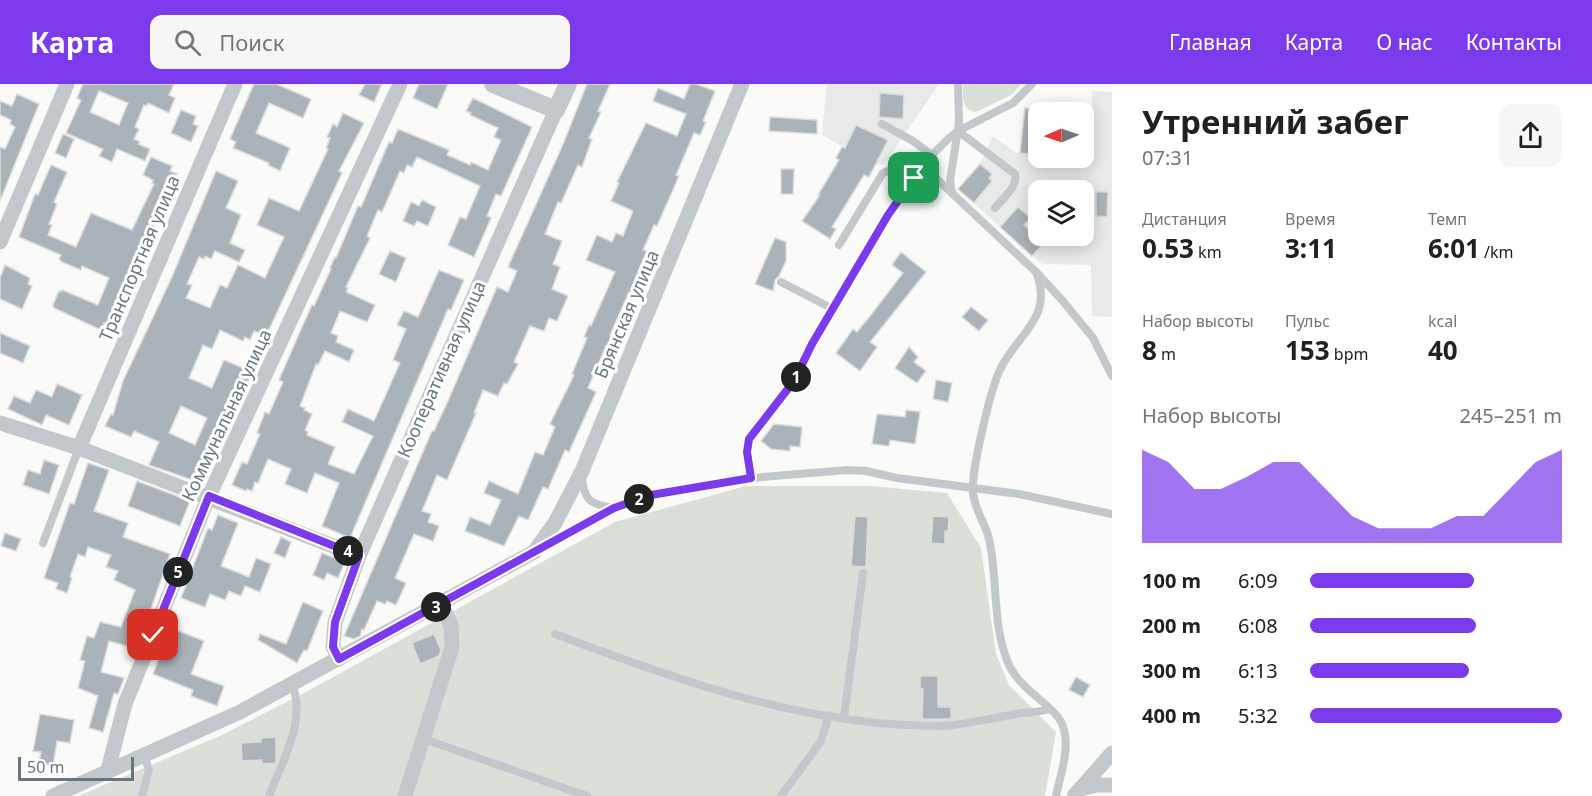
<!DOCTYPE html>
<html lang="ru">
<head>
<meta charset="utf-8">
<style>
	body { margin:0; font-family:"Noto Sans",sans-serif; background:#f6f6f6; color:#202124; height:100vh; display:flex; flex-direction:column; font-size:22px; white-space:nowrap }
	* { box-sizing:border-box; margin:0 }
	p { font-size:20px; color:#757577 }
	.icon { flex:none; width:33px; height:33px; fill:none; stroke:currentColor; stroke-width:2; stroke-linecap:round; stroke-linejoin:round }
	.map { position:relative; flex:1; overflow:hidden }
	.details { display:flex; flex-direction:column; background:#fff; width:480px }
	.details>* { flex:none }
	.needle { width:39px; rotate:268deg }
	.buttons { position:absolute; left:1028px; top:18px; display:grid; gap:12px }
	.buttons a { display:grid; place-items:center; width:66px; height:66px; border-radius:12px; background:#fff; box-shadow:0 3px 15px #0003; font-size:30px }
	.scale { position:absolute; left:18px; bottom:15px; width:116px; box-sizing:border-box; padding-left:6px; border:3px solid #657683; border-top:0; font-size:16px; line-height:21px; white-space:nowrap; color:#657683; -webkit-text-stroke:4px #fff; paint-order:stroke }
	.pin { position:absolute; display:grid; place-items:center; width:51px; height:51px; color:#fff; margin:-26px; border-radius:12px; box-shadow:0 3px 9px #0006 }
	.km { position:absolute; width:30px; height:30px; margin:-15px; border-radius:50%; background:#222; color:#fff; font-size:16px; line-height:30px; text-align:center }
	.round { display:grid; place-items:center; flex:none; width:63px; height:63px; border-radius:12px; background:#f6f6f6 }
	.summary { display:flex; align-items:center; justify-content:space-between; height:102px; padding:0 30px }
	h1 { font-size:33px; font-weight:700; line-height:45px }
	.metrics { display:grid; grid-template-columns:repeat(3,1fr); gap:9px; height:102px; padding:6px 30px }
	.metrics div { display:grid; align-content:center }
	.metrics b { font-size:26px; font-weight:700 }
	.metrics small { font-size:16px; font-weight:400 }
	.metrics p { font-size:16px }
	.chart { height:168px; padding:12px 30px }
	.chart p { display:flex; justify-content:space-between }
	.chart svg { width:100%; height:108px; margin-top:6px; fill:#7c3aed; opacity:.7 }
	ul { padding:0 30px; list-style:none; font-size:20px }
	li { display:grid; grid-template-columns:96px 72px 1fr; align-items:center; height:45px }
	li i { height:15px; border-radius:8px; background:#7c3aed }
	header { display:flex; align-items:center; gap:36px; box-sizing:border-box; height:84px; padding:0 30px; background:#7c3aed; color:#fff }
	header strong { font-size:28px }
	nav { display:flex; gap:33px; margin-inline-start:auto; font-size:21px }
	.search { width:420px; height:54px; background:#f6f6f6; display:flex; align-items:center; gap:15px; box-sizing:border-box; padding:0 21px; border-radius:12px; color:#757577; font-size:22px }
	main { display:flex; flex:1; min-height:0 }
	.map>svg:first-child { display:block }
	.built { fill:#e8e9e9; fill-rule:evenodd }
	.green { fill:#dadfd7 }
	.building { fill:#aab3b9; stroke:#dcdcda; stroke-width:1.5; fill-rule:evenodd }
	.lines { fill:none; stroke-linecap:round; stroke-linejoin:round }
	.service { stroke:#c3c8cc; stroke-width:8 }
	.minor { stroke:#c3c8cc; stroke-width:15 }
	.tertiary { stroke:#c3c8cc; stroke-width:18 }
	.route-casing { stroke:#fff; stroke-width:12 }
	.route { stroke:#7c3aed; stroke-width:8 }
	.labels { text-anchor:middle; dominant-baseline:central; stroke-width:6; stroke-linejoin:round; paint-order:stroke }
	.street-label { font-size:18px; fill:#657683; stroke:#fff }
</style>
</head>
<body>
<header>
<strong>Карта</strong>
<div class="search"><svg class="icon" aria-label="search" viewBox="0 0 24 24"><circle cx="10" cy="10" r="6"/><path d="M15 15l6 6"/></svg>Поиск</div>
<nav><a>Главная</a><a>Карта</a><a>О нас</a><a>Контакты</a></nav>
</header>
<main>
<div class="map">
<svg width="1112" height="712" viewBox="0 0 1112 712">
	<rect width="100%" height="100%" fill="#fafaf8"/>
	<!-- built -->
	<g class="built">
		<path d="M827,0H939L884,80L877,81L822,51Z"/>
		<path d="M1092,7L1112,8V233L1092,232L1091,181L1042,180L958,105L980,80L993,52L1015,68L1038,71V74L1092,76ZM1038,106H1083V152H1038Z"/>
	</g>
	<!-- green -->
	<g class="green">
		<path d="M963,0H1020V2L1011,11L976,28C961,26 963,12 963,0Z"/>
		<path d="M746,402H871L947,409L981,464L996,570L1009,601L1056,648L1045,712H78L222,651L306,608L615,438Z"/>
	</g>
	<!-- building -->
	<g class="building">
		<path d="M83,0H174L169,11L175,14L169,29L148,19L147,22L144,21L135,43L139,45L134,55L140,58L138,60L150,65L145,77L117,65L112,78L99,72L103,65L66,49L81,16L77,14ZM99,7L128,19L119,41L90,28Z"/>
		<path d="M254,0H276L311,15L303,34L269,19L256,49L290,64L280,87L268,81L269,79L233,64L236,58L230,55Z"/>
		<path d="M365,0H382L374,18L359,11Z"/>
		<path d="M419,0H448L437,25L413,14Z"/>
		<path d="M587,0H610L598,27L601,28L589,54L592,55L582,83L578,81L561,119L558,118L545,150L562,157L553,180L560,183L552,205L568,212L557,237L549,234L544,247L530,242L514,278L518,280L507,300L504,299L498,312L483,306L474,329H476L447,396L437,391L422,427L431,430L428,438L439,442L433,457L414,450L395,494L406,499L396,521L387,517L385,520L377,517L364,546L362,545L360,552L354,555L344,552L432,347H434L448,317L497,203L508,208L517,187L508,183L564,58Z"/>
		<path d="M690,0H696L715,7L703,37L706,38L700,51L694,49L676,91L679,92L657,142L654,141L643,166L647,167L635,195L641,198L636,210L629,208L610,251L620,255L615,266L606,262L588,304L596,308L569,368L565,366L548,405L543,403L528,436L519,432L504,462L465,447L470,433L490,441L501,416L484,409L489,397L518,410L535,368L543,371L555,343L550,340L574,291L572,290L587,254L584,253L589,241L591,242L615,188L586,176L597,151L612,158L616,149L623,152L633,127L611,117L619,99L617,98L646,39L677,52L686,30L653,17L658,4L684,15Z"/>
		<path d="M880,9L904,11L903,35L879,33Z"/>
		<path d="M17,10L39,20L0,117V63L5,65L15,43L10,40L11,36L0,31V17L12,22Z"/>
		<path d="M473,14L532,43L501,112L496,110L487,132L491,134L474,173L448,161L460,133L466,135L480,102L417,73L412,83L407,81L404,89L400,87L382,128L378,126L367,152L370,154L346,203L348,204L346,208L375,221L367,238L340,227L331,249L338,252L336,258L354,266L349,278L325,267L318,281L316,280L300,322L305,324L304,326L312,330L305,346L308,348L307,351L335,363L328,380L354,390L373,352L342,338L348,325L374,337L400,279L393,276L406,245L397,241L404,227L418,233L439,186L464,196L451,226L448,225L350,454L322,442L339,399L315,389L307,409L285,400L291,385L268,375L258,399L255,398L252,407L247,405L246,407L232,401L242,378L247,380L260,350L257,349L265,328L269,330L283,298L279,296L302,243L312,221L314,222L331,185L330,184L335,173L336,174L358,122L361,123L389,58L392,59L398,45L449,66L447,71L470,81L471,78L488,86L501,56L494,53L498,44L470,31L471,29L466,27Z"/>
		<path d="M1025,24L1038,26V71L1020,69Z"/>
		<path d="M181,26L196,32L193,40L198,42L191,58L171,49Z"/>
		<path d="M343,29L364,39L339,87L342,89L266,252L254,247L250,256L245,253L243,257L220,246L212,265L203,261L189,294L212,304L224,276L252,288L204,400L149,381L159,358L134,347L131,353L105,342L111,330L113,331L123,297L172,193L216,87L238,97L226,124L241,131L230,159L245,166L239,178L215,167L211,175L205,172L204,175L199,173L187,200L192,201L186,214L210,224L220,201L227,204L238,181L265,194L284,153L257,141L269,114L299,127L328,65L326,64L330,54L327,53L333,40L337,43ZM181,322L207,334L195,361L169,349Z"/>
		<path d="M770,33L817,36V50L769,47Z"/>
		<path d="M856,41L888,56L869,93L864,91L832,143L836,145L830,155L802,137L820,111H818L839,76L836,74L842,63L845,64Z"/>
		<path d="M63,50L74,55L66,74L55,69Z"/>
		<path d="M151,73L172,82L170,87L177,90L116,228L118,230L112,243L104,239L101,246L54,224L53,221L59,207L61,208L62,206L98,221L109,194L82,182L81,186L62,178L59,175L61,171L19,153L35,110L38,111L51,81L67,88L54,118L57,120L49,140L52,141L48,151L76,163L91,129L132,146L154,100L152,99L153,96L143,91Z"/>
		<path d="M980,80L992,90L989,94L992,97L974,119L958,105Z"/>
		<path d="M781,85H794L793,110H781Z"/>
		<path d="M1096,108H1108L1107,133L1096,132Z"/>
		<path d="M422,116L436,123L428,142L417,137L414,142L403,137L411,118L419,122Z"/>
		<path d="M1018,123L1031,134L1024,141L1044,159L1032,172L1000,143Z"/>
		<path d="M775,154L786,158V177L779,192L775,196L773,207L755,200Z"/>
		<path d="M390,167L406,174L396,198L379,190Z"/>
		<path d="M901,168L926,188L870,258L877,263L860,287L836,269L853,245L857,248L871,231L903,189L892,181Z"/>
		<path d="M5,181L30,194L28,200L32,202L22,225L0,215V194Z"/>
		<path d="M971,223L988,236L979,247L962,233Z"/>
		<path d="M0,249L30,262L23,279L0,269Z"/>
		<path d="M909,263L918,273L914,278L926,287L917,299L895,284Z"/>
		<path d="M936,296L952,299L948,318L933,315Z"/>
		<path d="M57,300L82,311L69,341L46,331L42,341L8,325L14,312L30,319L36,306L52,313Z"/>
		<path d="M906,326L920,328L915,360L890,356L889,362L872,360L877,330L905,333Z"/>
		<path d="M774,340L802,343L800,363L790,362V367L771,365L761,357Z"/>
		<path d="M44,376L59,381L49,410L23,401L28,386L40,390Z"/>
		<path d="M88,379L109,386L94,427L128,439L123,453L170,470L137,565L109,557L101,588L124,594L118,610L114,609L103,648L89,644L98,612L78,604L85,577L80,576L87,552L94,554L100,538L121,543L135,506L114,496L118,487L106,483L111,471L88,463L85,473L78,470L70,493L72,494L67,509L56,505L58,499L44,494L70,419L74,420Z"/>
		<path d="M137,397L190,417L180,442L128,422Z"/>
		<path d="M218,431L238,439L221,482L249,493L256,474L271,480L260,508L245,502L241,512L229,507L225,516L210,510L205,523L181,514L208,444L212,446Z"/>
		<path d="M855,432L868,433L866,483L851,482Z"/>
		<path d="M933,432L949,433L948,447H945V460L931,459Z"/>
		<path d="M5,449L21,455L16,467L1,462Z"/>
		<path d="M281,453L291,458L285,474L274,469Z"/>
		<path d="M322,469L345,478L338,494L327,489L324,496L313,491Z"/>
		<path d="M303,518L323,527L307,567L304,566L297,579L258,556L260,550L286,560Z"/>
		<path d="M171,544L204,557L191,590L224,602L217,622L191,612L193,606L153,590Z"/>
		<path d="M434,550L441,566L439,572L420,580L412,559Z"/>
		<path d="M920,592H938V623H951V635H922L923,605H920Z"/>
		<path d="M1076,593L1090,601L1083,613L1069,606Z"/>
		<path d="M40,630L74,636L70,659L57,657L53,682L39,679L41,668L33,667Z"/>
		<path d="M276,653V679L262,680V676L242,677L241,659L261,658V654Z"/>
	</g>
	<g class="lines">
		<!-- service -->
		<g class="service">
			<path d="M882,40L913,57L932,71"/>
			<path d="M958,47L1015,90C1018,103 1003,114 995,124"/>
			<path d="M952,109L950,96L959,39L958,0"/>
			<path d="M839,161L883,89L888,87L923,82L1036,188L1062,216L1093,254L1112,292"/>
			<path d="M1036,188C1055,235 1015,251 999,288C990,308 971,388 973,408C974,425 985,438 989,455C998,494 992,538 1007,576C1011,589 1021,599 1031,608C1040,616 1051,624 1058,633C1074,655 1061,688 1056,712"/>
			<path d="M781,198L833,225"/>
			<path d="M582,392C583,416 591,421 614,424"/>
			<path d="M751,394L746,368L749,355L794,297L812,260L899,114L932,71L948,55L958,47L1013,19L1032,0"/>
			<path d="M43,459L79,364"/>
			<path d="M543,463L614,424L652,411L751,394L847,386L866,387L897,394L1019,410L1112,430"/>
			<path d="M555,550C679,597 808,643 942,642C965,641 987,635 1010,631C1023,628 1037,629 1050,625"/>
			<path d="M844,634L863,489"/>
			<path d="M424,655L587,712"/>
			<path d="M142,712L149,686L144,671"/>
			<path d="M269,712C282,678 307,637 292,600"/>
			<path d="M781,712L821,657L829,631"/>
		</g>
		<!-- minor -->
		<g class="minor">
			<path d="M0,158L67,0"/>
			<path d="M0,339L79,364L359,472"/>
			<path d="M79,364L235,0"/>
			<path d="M339,575L333,563L335,538L359,472L556,26"/>
			<path d="M108,686L125,620L209,412L400,0"/>
			<path d="M1080,705L1096,701H1112"/>
			<path d="M53,712L240,628L534,468L555,439L582,387L742,0"/>
			<path d="M405,712L452,563L451,542L441,519"/>
			<path d="M1074,712L1112,669"/>
		</g>
		<!-- tertiary -->
		<path class="tertiary" d="M493,0L556,26L568,0"/>
	</g>
	<g class="lines">
		<!-- route casing -->
		<g class="route-casing">
			<path id="route" d="M153,551L209,412L359,472L335,538L333,563L339,575L614,424L651,411L751,394L747,368L749,355L794,297L812,260L888,131L914,94"/>
		</g>
		<!-- route -->
		<use href="#route" class="route"/>
	</g>
	<g class="labels">
		<!-- street labels -->
		<g class="street-label">
			<text transform="translate(139 174) rotate(-67)">Транспортная улица</text>
			<text transform="translate(626 230) rotate(-67)">Брянская улица</text>
			<text transform="translate(441 285) rotate(-66)">Кооперативная улица</text>
			<text transform="translate(226 331) rotate(-65)">Коммунальная улица</text>
		</g>
	</g>
</svg>
<div class="buttons">
<a><svg class="needle" viewBox="-14 -14 28 28"><path d="M0-13l5 13h-10z" fill="#e53935"/><path d="M0 13l5-13h-10z" fill="#757577"/></svg></a>
<a><svg class="icon" aria-label="layers" viewBox="0 0 24 24"><path d="M12 4l9 5-9 5-9-5zM3 14l9 5 9-5"/></svg></a>
</div>
<div class="scale">50 m</div>
<div class="pin" style="left:914px;top:94px;background:#1e9e55"><svg class="icon" aria-label="arrive" viewBox="0 0 24 24"><path d="M6 21V4h12l-3 4 3 4H6"/></svg></div>
<div class="pin" style="left:153px;top:551px;background:#d93025"><svg class="icon" aria-label="check" viewBox="0 0 24 24"><path d="M5 12l5 5 9-10"/></svg></div>
<b class="km" style="left:796px;top:293px">1</b>
<b class="km" style="left:639px;top:415px">2</b>
<b class="km" style="left:436px;top:523px">3</b>
<b class="km" style="left:348px;top:467px">4</b>
<b class="km" style="left:178px;top:488px">5</b>
</div>
<section class="details">
<div class="summary"><div><h1>Утренний забег</h1><p>07:31</p></div><a class="round"><svg class="icon" aria-label="share" viewBox="0 0 24 24"><path d="M12 15V3M7 8l5-5 5 5M5 13v7h14v-7"/></svg></a></div>
<div class="metrics">
<div><p>Дистанция</p><b>0.53<small> km</small></b></div>
<div><p>Время</p><b>3:11</b></div>
<div><p>Темп</p><b>6:01<small> /km</small></b></div>
</div>
<div class="metrics">
<div><p>Набор высоты</p><b>8<small> m</small></b></div>
<div><p>Пульс</p><b>153<small> bpm</small></b></div>
<div><p>kcal</p><b>40</b></div>
</div>
<div class="chart"><p><span>Набор высоты</span>245–251 m</p>
<svg viewBox="0 0 160 44" preserveAspectRatio="none"><path d="M0 44V6L10 11L20 22L30 22L40 17L50 11L60 11L70 22L80 33L90 38L100 38L110 38L120 33L130 33L140 22L150 11L160 6V44z"/></svg>
</div>
<ul>
<li><b>100 m</b>6:09<i style="width:65%"></i></li>
<li><b>200 m</b>6:08<i style="width:66%"></i></li>
<li><b>300 m</b>6:13<i style="width:63%"></i></li>
<li><b>400 m</b>5:32<i style="width:100%"></i></li>
</ul>
</section>
</main>
</body>
</html>
